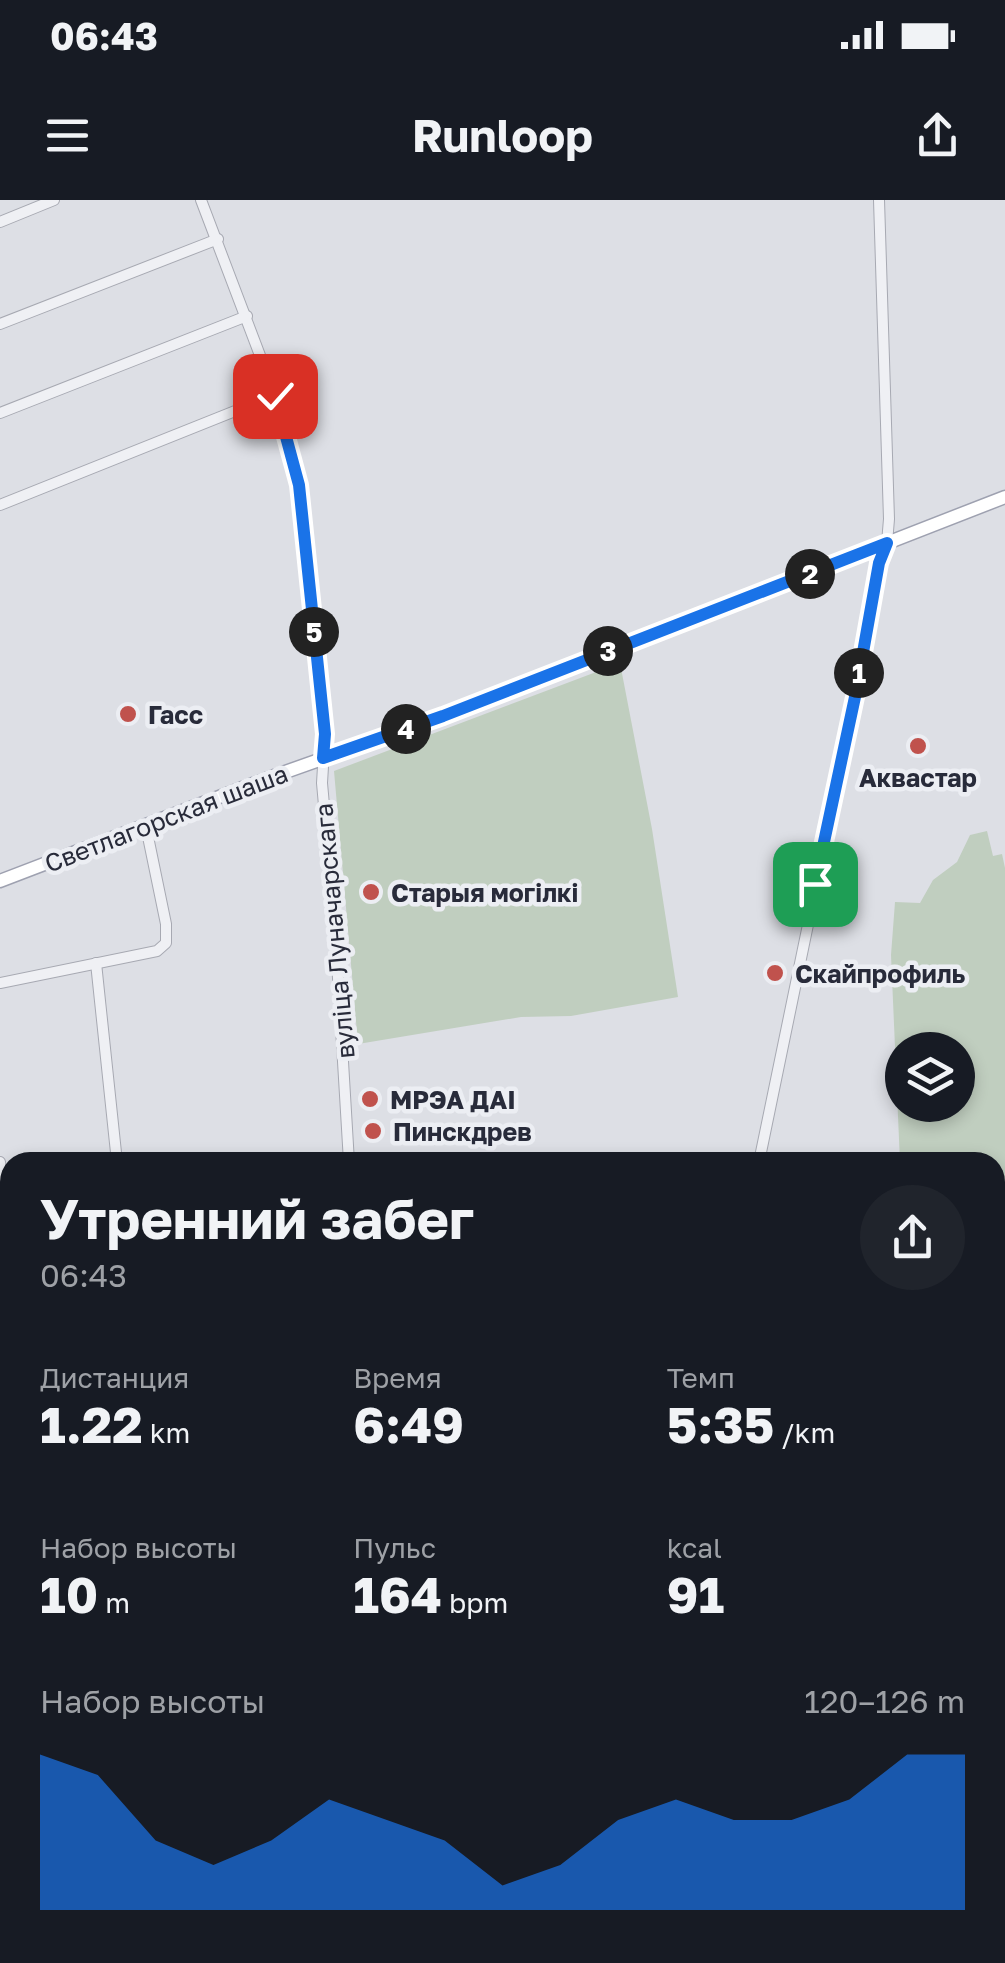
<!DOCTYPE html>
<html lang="ru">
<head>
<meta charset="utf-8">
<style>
	body { margin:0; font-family:"Golos Text",sans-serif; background:#20242c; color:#f1f3f6; height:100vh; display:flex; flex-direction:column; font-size:38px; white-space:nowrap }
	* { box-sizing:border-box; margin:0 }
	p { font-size:32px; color:#9ea1a6 }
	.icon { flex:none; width:55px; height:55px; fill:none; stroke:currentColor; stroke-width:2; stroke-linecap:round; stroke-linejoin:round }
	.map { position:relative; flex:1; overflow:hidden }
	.details { position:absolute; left:0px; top:952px; width:1005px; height:812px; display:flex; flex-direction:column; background:#171b24; border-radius:30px 30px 0 0; box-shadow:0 5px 15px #0003 }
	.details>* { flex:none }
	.controls { position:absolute; left:885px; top:832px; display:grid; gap:20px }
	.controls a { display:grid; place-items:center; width:90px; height:90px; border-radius:50%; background:#171b24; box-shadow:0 5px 15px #0003; font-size:50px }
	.pin { position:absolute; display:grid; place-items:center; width:85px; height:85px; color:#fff; margin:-42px; border-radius:20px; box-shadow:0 5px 15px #0006 }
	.km { position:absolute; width:50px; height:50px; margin:-25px; border-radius:50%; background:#222; color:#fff; font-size:28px; line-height:50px; text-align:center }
	.round { display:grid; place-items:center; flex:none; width:105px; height:105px; border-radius:52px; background:#20242c }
	.summary { display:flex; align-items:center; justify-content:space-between; height:170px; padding:0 40px }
	h1 { font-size:55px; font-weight:700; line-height:75px }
	.stats { display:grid; grid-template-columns:repeat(3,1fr); gap:15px; height:170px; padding:10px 40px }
	.stats div { display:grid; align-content:center }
	.stats b { font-size:50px; font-weight:700 }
	.stats small { font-size:28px; font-weight:400 }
	.stats p { font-size:28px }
	.chart { height:280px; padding:20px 40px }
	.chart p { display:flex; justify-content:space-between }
	.chart svg { width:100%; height:180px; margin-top:10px; fill:#1a73e8; opacity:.7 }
	.status { display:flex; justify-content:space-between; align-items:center; height:70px; padding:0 50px; background:#171b24; direction:ltr }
	.status svg { height:28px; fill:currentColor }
	header { display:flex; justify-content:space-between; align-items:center; height:130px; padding:0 40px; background:#171b24; font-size:45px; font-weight:700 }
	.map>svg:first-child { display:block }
	.green { fill:#c0cebf; fill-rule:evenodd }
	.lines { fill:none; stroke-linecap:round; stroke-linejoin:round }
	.minor-casing { stroke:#a7a9b2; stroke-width:12 }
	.major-casing { stroke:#9ea1b0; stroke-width:15 }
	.minor { stroke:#eff0f4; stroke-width:10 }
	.major { stroke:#fff; stroke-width:12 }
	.route-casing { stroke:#fff; stroke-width:20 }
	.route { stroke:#1a73e8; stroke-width:12 }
	.poi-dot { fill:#c0524d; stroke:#eceef3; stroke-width:4 }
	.labels { text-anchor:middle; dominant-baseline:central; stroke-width:9; stroke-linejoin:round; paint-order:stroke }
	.poi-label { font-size:25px; font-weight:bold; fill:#282b3a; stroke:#eceef3; text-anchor:start }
	.street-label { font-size:25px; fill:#282b3a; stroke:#eceef3 }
</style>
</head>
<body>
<div class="status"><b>06:43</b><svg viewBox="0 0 49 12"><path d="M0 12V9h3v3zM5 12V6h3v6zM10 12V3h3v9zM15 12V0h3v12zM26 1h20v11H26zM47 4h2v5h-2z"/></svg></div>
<header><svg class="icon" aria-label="menu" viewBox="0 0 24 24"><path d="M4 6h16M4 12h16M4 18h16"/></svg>Runloop<svg class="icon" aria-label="share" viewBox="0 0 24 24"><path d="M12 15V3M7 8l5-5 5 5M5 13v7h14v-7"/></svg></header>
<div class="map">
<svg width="1005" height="1763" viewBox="0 0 1005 1763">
	<rect width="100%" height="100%" fill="#dddfe5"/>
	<!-- green -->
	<g class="green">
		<path d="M620,463L652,629L678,797L571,816L521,817L358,844L334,571Z"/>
		<path d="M987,631L993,656L1002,654L1005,668V986L995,987V962H900L891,755L895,702L920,703L933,680L957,662L970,635ZM958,850V905H902V850Z"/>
	</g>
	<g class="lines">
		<!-- minor casing -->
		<g class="minor-casing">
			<g id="minor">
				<path d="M201,0L275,195L299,285L325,534L322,583L335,728L349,962"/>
				<path d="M0,22L54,0"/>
				<path d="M0,124L218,39"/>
				<path d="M0,213L247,116"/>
				<path d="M0,305L275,195"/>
				<path d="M96,763L117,962"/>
				<path d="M0,783L157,751L166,743V724L146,627"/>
				<path d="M0,962L10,1037"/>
				<path d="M759,962L855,497L879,363L887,343L889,319L879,0"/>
				<path d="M995,996H1005"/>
				<path d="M995,1156L1005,1155"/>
				<path d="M0,1206H10"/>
				<path d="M995,1236L1005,1235"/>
				<path d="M995,1321L1005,1320"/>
				<path d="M0,1349L10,1347"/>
				<path d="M0,1452H10"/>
				<path d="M995,1473L1005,1472"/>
				<path d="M0,1526H10"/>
				<path d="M995,1555H1005"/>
				<path d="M995,1632L1005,1631"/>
				<path d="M0,1697H10"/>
				<path d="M148,1755L149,1763"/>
				<path d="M356,1755V1763"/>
				<path d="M552,1755V1763"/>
				<path d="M758,1755L759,1763"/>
				<path d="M896,1755V1763"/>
			</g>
		</g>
		<!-- major casing -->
		<g class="major-casing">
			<path id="major" d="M0,681L274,576L443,516L1005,297"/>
		</g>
		<!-- minor -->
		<use href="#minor" class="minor"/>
		<!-- major -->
		<use href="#major" class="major"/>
	</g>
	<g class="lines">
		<!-- route casing -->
		<g class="route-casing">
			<path id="route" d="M275,196L299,285L325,534L323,558L443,516L887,343L879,363L855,497L815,684"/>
		</g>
		<!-- route -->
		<use href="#route" class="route"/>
	</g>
	<!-- markers -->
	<g class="poi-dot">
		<circle cx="128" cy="514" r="10"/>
		<circle cx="918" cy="546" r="10"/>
		<circle cx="371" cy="692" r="10"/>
		<circle cx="775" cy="773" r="10"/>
		<circle cx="370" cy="899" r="10"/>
		<circle cx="373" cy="931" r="10"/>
	</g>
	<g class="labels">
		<!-- poi labels -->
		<g class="poi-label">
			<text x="148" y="514">Гасс</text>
			<text x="918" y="577" text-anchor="middle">Аквастар</text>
			<text x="391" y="692">Старыя могілкі</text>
			<text x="795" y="773">Скайпрофиль</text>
			<text x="390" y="899">МРЭА ДАІ</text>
			<text x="393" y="931">Пинскдрев</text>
		</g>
		<!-- street labels -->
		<g class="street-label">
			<text transform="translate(166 618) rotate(-21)">Светлагорская шаша</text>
			<text transform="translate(334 731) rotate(-95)">вуліца Луначарскага</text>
		</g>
	</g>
</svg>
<div class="controls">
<a><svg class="icon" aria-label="layers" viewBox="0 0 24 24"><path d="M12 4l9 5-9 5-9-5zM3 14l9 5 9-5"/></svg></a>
</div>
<div class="pin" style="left:815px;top:684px;background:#1e9e55"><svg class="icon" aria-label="arrive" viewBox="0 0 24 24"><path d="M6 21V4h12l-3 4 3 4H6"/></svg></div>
<div class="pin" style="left:275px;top:196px;background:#d93025"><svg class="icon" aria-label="check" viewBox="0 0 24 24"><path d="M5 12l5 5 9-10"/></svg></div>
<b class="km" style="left:859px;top:473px">1</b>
<b class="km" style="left:810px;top:374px">2</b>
<b class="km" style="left:608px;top:451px">3</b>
<b class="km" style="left:406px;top:529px">4</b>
<b class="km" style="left:314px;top:432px">5</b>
<section class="details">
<div class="summary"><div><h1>Утренний забег</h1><p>06:43</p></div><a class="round"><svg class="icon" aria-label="share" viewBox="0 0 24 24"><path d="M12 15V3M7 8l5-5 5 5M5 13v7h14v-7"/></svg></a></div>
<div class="stats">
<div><p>Дистанция</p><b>1.22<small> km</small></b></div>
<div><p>Время</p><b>6:49</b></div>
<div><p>Темп</p><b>5:35<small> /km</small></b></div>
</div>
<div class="stats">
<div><p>Набор высоты</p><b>10<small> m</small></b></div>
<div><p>Пульс</p><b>164<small> bpm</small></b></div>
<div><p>kcal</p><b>91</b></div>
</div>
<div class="chart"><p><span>Набор высоты</span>120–126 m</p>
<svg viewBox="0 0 160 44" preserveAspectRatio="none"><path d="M0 44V6L10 11L20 27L30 33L40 27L50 17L60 22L70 27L80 38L90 33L100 22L110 17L120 22L130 22L140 17L150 6L160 6V44z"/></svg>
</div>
</section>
</div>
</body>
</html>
